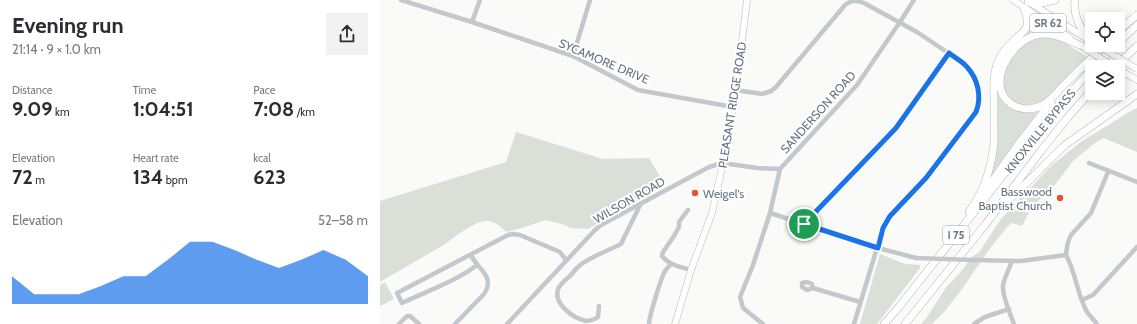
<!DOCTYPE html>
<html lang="en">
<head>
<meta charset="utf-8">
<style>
	body { margin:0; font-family:Cabin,sans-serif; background:#f2f2f3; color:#2b2b33; height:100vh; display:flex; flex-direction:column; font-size:15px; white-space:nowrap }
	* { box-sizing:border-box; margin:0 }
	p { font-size:13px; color:#7c7c81 }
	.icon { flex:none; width:22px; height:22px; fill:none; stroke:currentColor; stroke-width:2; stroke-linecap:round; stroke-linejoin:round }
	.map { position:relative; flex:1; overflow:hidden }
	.panel { display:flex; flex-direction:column; background:#fff; width:380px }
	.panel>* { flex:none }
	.buttons { position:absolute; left:705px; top:12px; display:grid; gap:8px }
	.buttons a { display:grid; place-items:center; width:40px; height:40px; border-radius:0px; background:#fff; box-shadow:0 2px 10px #0003; font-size:20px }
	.pin { position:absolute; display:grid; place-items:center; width:34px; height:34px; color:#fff; margin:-17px; border:2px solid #fff; border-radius:50%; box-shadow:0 1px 4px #0007 }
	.round { display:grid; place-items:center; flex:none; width:42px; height:42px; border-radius:0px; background:#f2f2f3 }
	.summary { display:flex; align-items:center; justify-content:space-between; height:68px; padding:0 12px }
	h1 { font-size:22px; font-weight:700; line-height:30px }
	.stats { display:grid; grid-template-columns:repeat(3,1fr); gap:6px; height:68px; padding:4px 12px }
	.stats div { display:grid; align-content:center }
	.stats b { font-size:20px; font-weight:700 }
	.stats small { font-size:11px; font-weight:400 }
	.stats p { font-size:11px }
	.chart { height:112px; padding:8px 12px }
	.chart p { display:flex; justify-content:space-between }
	.chart svg { width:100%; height:72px; margin-top:4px; fill:#1a73e8; opacity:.7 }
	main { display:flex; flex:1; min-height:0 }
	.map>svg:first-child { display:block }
	.green { fill:#dadfd7 }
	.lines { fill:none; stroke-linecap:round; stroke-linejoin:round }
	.major-casing { stroke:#b5babe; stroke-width:7 }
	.highway-casing { stroke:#b4b9bd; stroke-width:8 }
	.minor { stroke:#c3c8cc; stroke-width:4.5 }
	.major { stroke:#fff; stroke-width:6 }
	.highway { stroke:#fff; stroke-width:7 }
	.major-bridge-casing { stroke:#b5babe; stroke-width:7; stroke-linecap:butt }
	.minor-bridge { stroke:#c3c8cc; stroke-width:4.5 }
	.major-bridge { stroke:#fff; stroke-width:6 }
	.route-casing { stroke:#fff; stroke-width:8 }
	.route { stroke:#1a73e8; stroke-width:5 }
	.poi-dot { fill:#e4572e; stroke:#fff; stroke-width:1.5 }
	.labels { text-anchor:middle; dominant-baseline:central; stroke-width:4; stroke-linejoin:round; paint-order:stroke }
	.shield { fill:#fff; stroke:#939fa8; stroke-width:1 }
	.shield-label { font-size:11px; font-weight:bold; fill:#657683 }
	.street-label { font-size:12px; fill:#657683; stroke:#fff }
	.poi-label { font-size:12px; fill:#657683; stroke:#fff; text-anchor:end }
</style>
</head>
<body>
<main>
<section class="panel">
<div class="summary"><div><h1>Evening run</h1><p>21:14 · 9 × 1.0 km</p></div><a class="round"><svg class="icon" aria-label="share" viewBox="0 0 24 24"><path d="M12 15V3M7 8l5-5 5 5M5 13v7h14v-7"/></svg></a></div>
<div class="stats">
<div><p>Distance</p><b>9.09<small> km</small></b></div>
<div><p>Time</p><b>1:04:51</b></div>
<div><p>Pace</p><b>7:08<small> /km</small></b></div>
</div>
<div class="stats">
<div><p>Elevation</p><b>72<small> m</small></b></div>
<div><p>Heart rate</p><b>134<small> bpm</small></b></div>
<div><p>kcal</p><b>623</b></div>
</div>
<div class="chart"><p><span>Elevation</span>52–58 m</p>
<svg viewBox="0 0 160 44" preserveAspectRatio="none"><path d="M0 44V27L10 38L20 38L30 38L40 33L50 27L60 27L70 17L80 6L90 6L100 11L110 17L120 22L130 17L140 11L150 17L160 27V44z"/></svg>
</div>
</section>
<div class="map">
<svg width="757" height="324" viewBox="0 0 757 324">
	<rect width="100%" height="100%" fill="#fafaf8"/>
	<!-- green -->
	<g class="green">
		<path d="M650,19L673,32L653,34L619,71L627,104L660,109L607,184L616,79L621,61Z"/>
		<path d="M660,37L674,38L684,42L707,57L668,99L655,105L645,106L633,102L626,94L623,84L624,72L634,53L649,41Z"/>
		<path d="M757,108V152L724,138L715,143L693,161L675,185L651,208L642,226L632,223L627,227L608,251L582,289L565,311L552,324H541L547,317L567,286L579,274L592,257L599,252L621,219L672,165L702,141L730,124L749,112Z"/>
		<path d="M136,132L223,159L269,158L284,183L261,198L208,229L191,228L182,224L165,220L142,228L126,232C121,226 113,220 105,221C91,223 74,238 62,246C41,258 20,270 0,282V201L126,162Z"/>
		<path d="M500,254L525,264L540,265V268L497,324H480Z"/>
		<path d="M5,282L14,299L0,306V285Z"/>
	</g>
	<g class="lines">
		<!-- major casing -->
		<g class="major-casing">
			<g id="major">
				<path d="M633,0L690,38"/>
				<path d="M649,2L712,42"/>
				<path d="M738,69L757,80"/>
				<path d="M295,324L311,270L332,213L343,163L356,90L367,0"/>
			</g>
		</g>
		<!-- highway casing -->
		<g class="highway-casing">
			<g id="highway">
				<path d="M695,0C693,16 700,27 709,40"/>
				<path d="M648,2L662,3L675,0"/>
				<path d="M738,31L757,15"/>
				<path d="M738,43L757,25"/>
				<path d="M702,46C690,41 678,34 665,34C632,33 599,91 637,107C645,110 655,109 663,105C670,101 676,94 681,88C689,80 697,72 705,64"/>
				<path d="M714,67L736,45"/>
				<path d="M735,67L757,46"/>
				<path d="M702,68L724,45"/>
				<path d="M606,190L639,143L671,103"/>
				<path d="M629,200L685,145L757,94"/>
				<path d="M589,212C604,192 611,168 614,144C614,131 614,117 614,104C614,89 612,72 620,58C622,53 626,48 631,43C645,30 652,29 644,8"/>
				<path d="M504,324L519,307L654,136L675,110L712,69"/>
				<path d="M525,324L605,225L660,152L688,117L712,90"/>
			</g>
		</g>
		<!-- minor -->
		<g class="minor">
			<path d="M21,0L92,22L193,56L258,90L353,107"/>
			<path d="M92,22L100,0"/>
			<path d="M193,56L210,0"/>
			<path d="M356,90L382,94L391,91L396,87L465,5C471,0 477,0 484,3L537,32L580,61C595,73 603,93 596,112L553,169L546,178L516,208L506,221L503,228L474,324"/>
			<path d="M709,163L757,182"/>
			<path d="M308,210L299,222V227L294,236L283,252L282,256C289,265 300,267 311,270"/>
			<path d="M390,213L498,248L536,258"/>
			<path d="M424,224L516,128L569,53"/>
			<path d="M686,255C687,247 687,242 691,235L711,213L728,172"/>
			<path d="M686,255C696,273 697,294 707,312C710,316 714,320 717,324"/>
			<path d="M593,260L641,261L686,255"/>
			<path d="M632,261C629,269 625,277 623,285C622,296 630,313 634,324"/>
			<path d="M97,265C75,282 47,291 22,303L17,293L128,235L133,234L140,235L180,252L186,260"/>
			<path d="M433,288L432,284L427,282L422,283V287L427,290L433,288L480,302"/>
			<path d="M702,300L713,295L757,247"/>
			<path d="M219,306L218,317C215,319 210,321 206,321C193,318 171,303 179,287C182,283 186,279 190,276C194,271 198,266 203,263C215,255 229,250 241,244L261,203"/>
			<path d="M19,324L27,316H30L39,324"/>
			<path d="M75,324L104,294C116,276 97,269 91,255"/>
			<path d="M127,324L215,230L221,225L329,167L343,163L377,168L400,169L477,85L520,22L534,0"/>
			<path d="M269,324C269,317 281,278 285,271C286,269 289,266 291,264"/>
			<path d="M383,324L363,308L360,297L373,265L390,213L400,169"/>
			<path d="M594,324L605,317L629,309"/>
		</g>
		<!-- major -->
		<use href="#major" class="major"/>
		<!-- highway -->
		<use href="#highway" class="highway"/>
		<!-- major-bridge casing -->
		<g class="major-bridge-casing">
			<g id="major-bridge">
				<path d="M717,45L757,69"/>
				<path d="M702,46L734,67"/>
			</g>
		</g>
		<!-- minor-bridge -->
		<path class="minor-bridge" d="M536,258L593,260"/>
		<!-- major-bridge -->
		<use href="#major-bridge" class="major-bridge"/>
	</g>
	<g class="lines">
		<!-- route casing -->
		<g class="route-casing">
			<path id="route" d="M569,53C575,58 582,61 587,67C598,79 602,97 596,112L546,178L510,216L503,228L498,248L424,224L516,128Z"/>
		</g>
		<!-- route -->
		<use href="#route" class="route"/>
	</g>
	<!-- markers -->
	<g class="poi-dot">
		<circle cx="315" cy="193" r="4"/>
		<circle cx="680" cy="198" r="4"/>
	</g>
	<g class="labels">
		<!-- shield labels -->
		<g class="shield">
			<rect x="650" y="14" width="36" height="18" rx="3"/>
			<rect x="563" y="226" width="26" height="18" rx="3"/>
		</g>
		<g class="shield-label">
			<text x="668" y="23">SR 62</text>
			<text x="576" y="235">I 75</text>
		</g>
		<!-- street labels -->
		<g class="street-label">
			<text transform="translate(224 61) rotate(23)">SYCAMORE DRIVE</text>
			<text transform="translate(352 105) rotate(-81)">PLEASANT RIDGE ROAD</text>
			<text transform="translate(438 112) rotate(-48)">SANDERSON ROAD</text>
			<text transform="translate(660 131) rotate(-51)">KNOXVILLE BYPASS</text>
			<text transform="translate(249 200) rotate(-30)">WILSON ROAD</text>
		</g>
		<!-- poi labels -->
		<g class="poi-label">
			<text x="672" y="191">Basswood<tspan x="672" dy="14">Baptist Church</tspan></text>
			<text x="323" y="193" text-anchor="start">Weigel's</text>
		</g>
	</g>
</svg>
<div class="buttons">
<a><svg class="icon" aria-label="locate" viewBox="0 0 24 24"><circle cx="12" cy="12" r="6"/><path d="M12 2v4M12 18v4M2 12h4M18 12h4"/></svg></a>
<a><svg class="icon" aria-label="layers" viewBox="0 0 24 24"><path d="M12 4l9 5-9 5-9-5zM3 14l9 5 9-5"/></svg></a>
</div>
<div class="pin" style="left:424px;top:224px;background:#1e9e55"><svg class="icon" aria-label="arrive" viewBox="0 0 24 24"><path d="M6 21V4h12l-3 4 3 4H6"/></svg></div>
</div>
</main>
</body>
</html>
